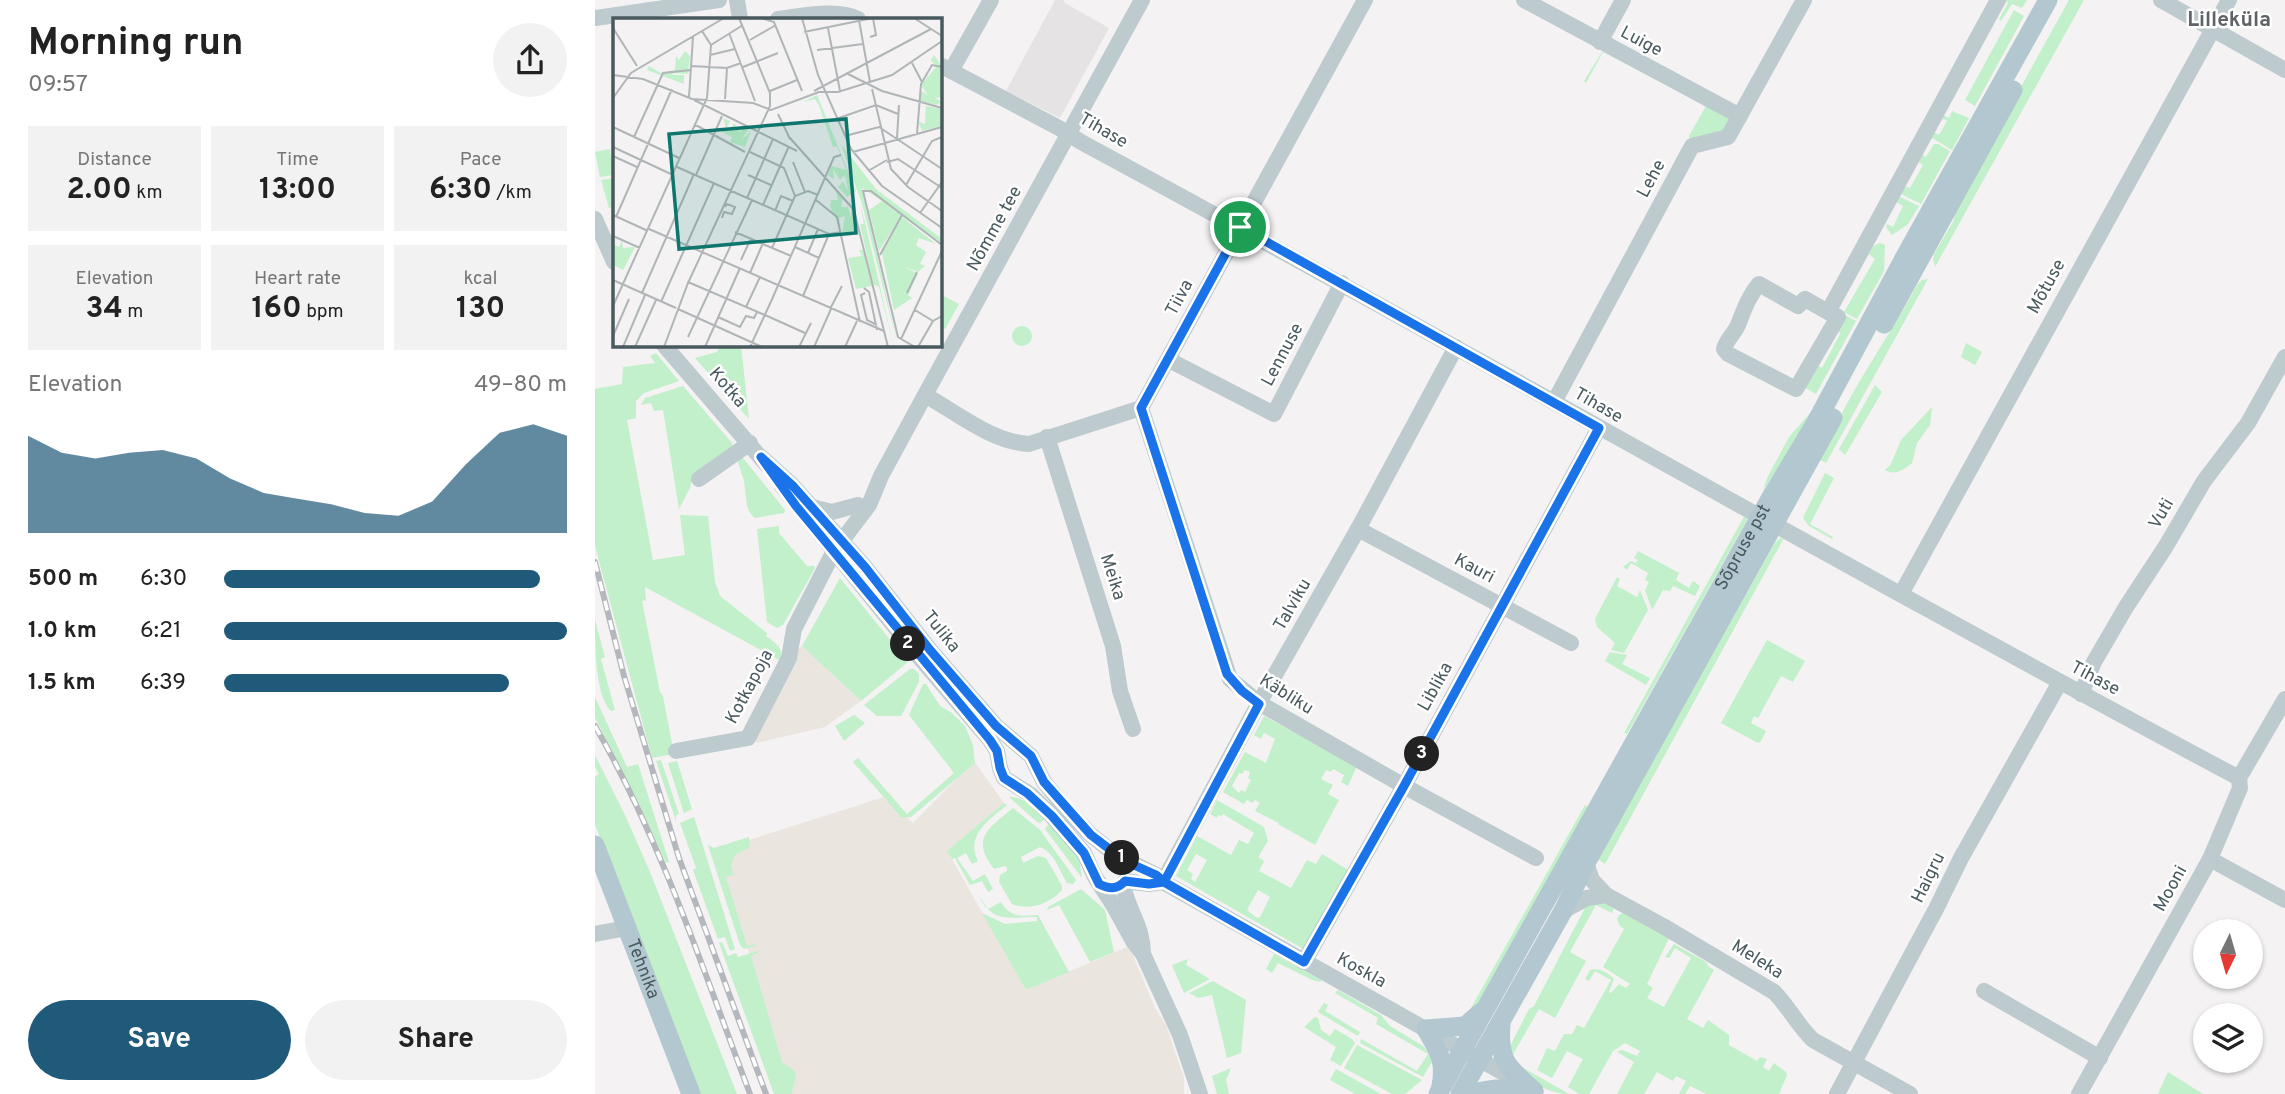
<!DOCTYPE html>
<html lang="en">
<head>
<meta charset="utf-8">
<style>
	body { margin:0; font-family:Overpass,sans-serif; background:#f2f2f2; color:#222; height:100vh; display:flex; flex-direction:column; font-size:26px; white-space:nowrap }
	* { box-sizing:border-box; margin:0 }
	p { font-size:23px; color:#767676 }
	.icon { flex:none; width:38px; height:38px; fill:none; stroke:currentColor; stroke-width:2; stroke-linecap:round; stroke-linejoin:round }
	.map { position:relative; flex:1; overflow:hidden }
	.details { display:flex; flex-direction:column; background:#fff; width:595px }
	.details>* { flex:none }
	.needle { width:46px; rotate:185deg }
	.fabs { position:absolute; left:1598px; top:919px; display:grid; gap:14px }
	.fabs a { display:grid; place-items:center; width:70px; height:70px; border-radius:50%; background:#fff; box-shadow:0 2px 5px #0004; font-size:35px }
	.pin { position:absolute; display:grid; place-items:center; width:60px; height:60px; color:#fff; margin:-30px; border:4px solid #fff; border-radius:50%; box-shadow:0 2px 7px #0007 }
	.km { position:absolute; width:35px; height:35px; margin:-18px; border-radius:50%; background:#222; color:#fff; font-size:19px; line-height:35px; text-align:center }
	.round { display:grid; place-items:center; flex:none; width:74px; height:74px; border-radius:37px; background:#f2f2f2 }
	.overview { display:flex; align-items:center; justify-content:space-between; height:119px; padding:0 28px }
	h1 { font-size:38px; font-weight:700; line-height:52px }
	.stats { display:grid; grid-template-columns:repeat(3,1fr); gap:10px; height:119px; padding:7px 28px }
	.stats div { display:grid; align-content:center; border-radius:0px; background:#f2f2f2; text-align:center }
	.stats b { font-size:30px; font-weight:700 }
	.stats small { font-size:19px; font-weight:400 }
	.stats p { font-size:19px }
	.chart { height:196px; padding:14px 28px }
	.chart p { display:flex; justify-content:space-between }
	.chart svg { width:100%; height:126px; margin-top:7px; fill:#1f5a7a; opacity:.7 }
	.primary-button { display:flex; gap:14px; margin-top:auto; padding:14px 28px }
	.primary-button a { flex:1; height:80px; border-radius:42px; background:#1f5a7a; color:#fff; font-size:28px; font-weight:700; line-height:80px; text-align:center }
	.primary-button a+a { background:#f2f2f2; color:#222 }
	ul { padding:0 28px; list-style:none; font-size:23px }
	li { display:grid; grid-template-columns:112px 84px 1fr; align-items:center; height:52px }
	li i { height:18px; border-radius:9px; background:#1f5a7a }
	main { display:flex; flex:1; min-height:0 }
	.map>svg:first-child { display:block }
	.commercial { fill:#eae6df }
	.education { fill:#e5e3e4 }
	.green { fill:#c2f0ca; fill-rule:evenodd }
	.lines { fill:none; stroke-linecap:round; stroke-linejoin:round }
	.minor { stroke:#bdcace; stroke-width:16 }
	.major { stroke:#b2c7d0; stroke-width:19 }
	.rail-casing { stroke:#b4b8bc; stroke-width:6 }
	.rail { stroke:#fff; stroke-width:3.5; stroke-dasharray:10; stroke-linecap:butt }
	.route-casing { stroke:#fff; stroke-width:14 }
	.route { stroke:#1a73e8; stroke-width:9 }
	.labels { text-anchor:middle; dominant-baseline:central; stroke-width:5; stroke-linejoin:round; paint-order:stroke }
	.street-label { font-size:18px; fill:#495a5f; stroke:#fff }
	.quarter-label { font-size:21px; font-weight:bold; fill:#5e6467; stroke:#fff }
	.inset-road { fill:none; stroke:#b0b5b7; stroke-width:2 }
	.view { fill:#0f766e; fill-opacity:0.15; stroke:#0f766e; stroke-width:3.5 }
	.inset-edge { fill:none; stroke:#495a5f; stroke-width:3.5 }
</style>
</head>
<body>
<main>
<section class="details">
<div class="overview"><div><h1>Morning run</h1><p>09:57</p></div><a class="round"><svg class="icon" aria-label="share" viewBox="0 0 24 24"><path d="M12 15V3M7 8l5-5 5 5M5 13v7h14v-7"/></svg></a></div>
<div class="stats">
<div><p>Distance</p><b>2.00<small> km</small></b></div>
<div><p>Time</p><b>13:00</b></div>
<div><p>Pace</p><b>6:30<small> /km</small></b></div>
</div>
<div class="stats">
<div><p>Elevation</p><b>34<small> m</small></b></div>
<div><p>Heart rate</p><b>160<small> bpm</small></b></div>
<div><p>kcal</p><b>130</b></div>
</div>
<div class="chart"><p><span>Elevation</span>49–80 m</p>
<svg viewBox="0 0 160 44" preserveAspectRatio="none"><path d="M0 44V10L10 16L20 18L30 16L40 15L50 18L60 25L70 30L80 32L90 34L100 37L110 38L120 33L130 20L140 9L150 6L160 10V44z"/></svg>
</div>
<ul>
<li><b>500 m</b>6:30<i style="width:92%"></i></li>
<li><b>1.0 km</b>6:21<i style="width:100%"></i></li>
<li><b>1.5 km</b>6:39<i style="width:83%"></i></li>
</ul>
<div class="primary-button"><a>Save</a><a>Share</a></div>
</section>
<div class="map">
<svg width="1690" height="1094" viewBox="0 0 1690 1094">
	<rect width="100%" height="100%" fill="#f4f2f2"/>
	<!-- commercial -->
	<g class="commercial">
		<path d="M207,646L266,701L230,727L162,743L149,729L185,663Z"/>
		<path d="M379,761L409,803L353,852L431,990L534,946L560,1008L571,1025L589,1078V1094H192L160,971L119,848L154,837V840L289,797L318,823Z"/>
	</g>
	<!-- education -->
	<path class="education" d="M460,0H468L470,3L514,28L465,118L411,91Z"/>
	<!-- green -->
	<g class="green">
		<path d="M1409,0H1432L1427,8L1417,4L1406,21L1404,19L1413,3Z"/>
		<path d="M1474,0H1489L1340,267L1338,259L1339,254L1359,220L1361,204Z"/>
		<path d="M1419,10L1429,16L1380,106L1370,100Z"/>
		<path d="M1009,49L1138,117L1133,131L1095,144L1094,136L1111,106L1008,52L991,83L989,81Z"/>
		<path d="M1357,111L1374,118L1357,150L1332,135L1335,130L1344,135L1352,121L1345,117L1346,114L1354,118Z"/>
		<path d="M1339,144H1343L1355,151L1326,204L1304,193L1308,186L1315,188L1328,165L1322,161L1324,153L1331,157Z"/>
		<path d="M15,149L18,175L5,177L0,152Z"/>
		<path d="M18,178L19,207L14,208L6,180Z"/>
		<path d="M1303,196L1324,206L1313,224L1297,235L1291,227L1292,224L1298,227L1308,206L1301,202Z"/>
		<path d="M1285,243L1290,245L1289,271L1262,319L1249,312L1280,259L1274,254L1278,246Z"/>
		<path d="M1333,279L1231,463L1225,460C1250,397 1290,344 1322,285L1327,280Z"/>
		<path d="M345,294L364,304L350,329L345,326Z"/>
		<path d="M1248,314L1261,321L1221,394L1207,386L1220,364L1227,368L1245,334L1242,325Z"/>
		<circle cx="427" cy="336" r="10"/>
		<path d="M1371,343L1387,352L1380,365L1366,357Z"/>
		<path d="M126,345H146L154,419L100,358L122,352Z"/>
		<path d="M61,353L84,381L49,393L41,401V418L32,420L58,560L90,555L85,515L113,516L120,582L125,596L172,633L171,636C181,643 189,648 186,661L50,587L51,600L47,601L65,692L68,696L79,754L57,758L0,546V389L27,384L28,367L60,363L55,356Z"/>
		<path d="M1280,385L1287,392L1250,455L1244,449Z"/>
		<path d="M88,386L137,443L138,449L98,476L95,488L84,509L68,410L59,411L56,403L46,405L50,398Z"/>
		<path d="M1337,407L1335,425L1322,443L1317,463C1309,470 1299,476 1290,470L1296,464L1306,440Z"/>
		<path d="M1216,412L1212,423L1168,491L1172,478L1194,437Z"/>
		<path d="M144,457L148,458L190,510L189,513L160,518L155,513L152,506L149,481L142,459Z"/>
		<path d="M1230,473L1239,478L1215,524L1238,537L1237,539L1214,526L1208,518Z"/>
		<path d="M1150,515L1152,520L1147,529L1032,734L1029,733Z"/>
		<path d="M184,526V533L212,566H219L220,568L188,625L182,628L172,622L162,529Z"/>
		<path d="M1189,538L1010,864L1002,859L1180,543L1184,539Z"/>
		<path d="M1043,551L1084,573L1081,580L1094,588L1098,581L1105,586L1100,596L1078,586L1075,591L1068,590L1057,610L1050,590L1054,582L1050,580L1053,573L1036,563L1032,570L1028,567L1036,561L1041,563L1043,560L1039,558Z"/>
		<path d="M1022,577L1025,579L1022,586L1042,597L1045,590L1053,610L1029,653L1016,650L1020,643L1002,627L1000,619Z"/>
		<path d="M245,578L313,662L266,701L207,646Z"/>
		<path d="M0,620L10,657L6,659L20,710L16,711C0,696 0,644 0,620Z"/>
		<path d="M1172,640L1210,661L1198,682L1186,676L1163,718L1159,716L1156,723L1171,731L1166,741L1163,743L1126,723Z"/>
		<path d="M1015,652L1032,655L1027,664L1055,678L1051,685L1010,661Z"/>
		<path d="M315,669H319L324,674V682L306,716H282L269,705Z"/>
		<path d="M328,684H331L345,706L357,713L370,726L378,745L380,763L316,817L307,818L258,762L263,758L312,814L359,773L314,715Z"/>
		<path d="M0,697L32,767L43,764L74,862L71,863L42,800L0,718Z"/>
		<path d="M259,715L270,723L249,741L240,726Z"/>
		<path d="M669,716L762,766L753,786L746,782L749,775L738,769L736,772L731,770L726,779L738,785L733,794L744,800L720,845L683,824L684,823L660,811L665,803L660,800L657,803L652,800L649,804L628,792L650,752L671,763L680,739L669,733L666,739L659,735ZM650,770L655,772L653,778L656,780L650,792L646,790L644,793L637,786L644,773L647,774Z"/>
		<path d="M0,755L30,815L55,872L142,1094H103L35,912L0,825V777L4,774L0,767Z"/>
		<path d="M66,760L84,814L81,815V821L61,761Z"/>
		<path d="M82,761L97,809L89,813L73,763Z"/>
		<path d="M414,797C429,796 441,809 451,818L445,823L442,822Z"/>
		<path d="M622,800L669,827L673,841L663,857L669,861L664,871L696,888L712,860L721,864L727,854L753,870L710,950L581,876L602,836L636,855L644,840L653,844L659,833L628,814L626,816L623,815L622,818L615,814ZM601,854L612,860L600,882L596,879L598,874L592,870ZM663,890L675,897L665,917L662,918L652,910Z"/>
		<path d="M409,803L412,805C394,820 370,835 383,861L377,864L371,853L362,858L378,881L390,874L398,889L393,892L387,881L375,885L360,858L357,859L352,851Z"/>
		<path d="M990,805L993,807L881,1008L871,1017Z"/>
		<path d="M418,808L445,830L481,880L478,884L472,883C464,870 460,853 445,847L426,857L428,863L443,856L451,858L467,886V890C454,904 435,911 417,904L404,882L405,875L412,871V868L410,866L399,869C375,838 394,828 418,808Z"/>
		<path d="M99,817L140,949L135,951L130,937L123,939L98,870L101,868L85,823Z"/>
		<path d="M455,822L484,858L487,878L450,829Z"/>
		<path d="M154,837L155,847L140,855L136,865L138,875L131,877L152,946L160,944L161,946L149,949L145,945L113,845L119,848Z"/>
		<path d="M486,889L510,910L519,952L495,962L464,905L452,910L453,907Z"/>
		<path d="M384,896L393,909L406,902C415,918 427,916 443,915L474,972L431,990L387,913L410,924L442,921V917C417,917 397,924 384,896Z"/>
		<path d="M1006,901L1019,908L1017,913L1001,905L975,952L991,961L960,1018L944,1009L917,1056L914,1048L934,1009L939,1006L993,902Z"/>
		<path d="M1030,912L1074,938L1052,984L1058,988L1052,998L1069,1007L1096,958L1080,948L1074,958L1070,957L1079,944L1111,962L1114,967L1119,970L1092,1019L1108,1028L1113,1020L1134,1035V1045L1162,1061L1165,1057L1172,1059L1168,1067L1174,1071L1179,1063L1191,1072L1192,1075L1184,1094H1111L1095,1086L1090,1094H1084L1091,1081L1081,1076L1078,1081L1062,1072L1049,1094H1022L1039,1062L1022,1052L1027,1050L1042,1056L1045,1051L1030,1043L1018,1051L994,1094H984L973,1087L988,1059L972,1051L957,1078L942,1070L952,1048L960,1051L969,1034H977L982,1025L989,1028L1016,980L1000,971L994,981L990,979L995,970C1003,967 1014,973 1019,979L1014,992L1016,993L1024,984L1031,988L1035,984L1008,967L1029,929L1025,926L1022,920L1024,915Z"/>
		<path d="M127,942L133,956L141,953L143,957L163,951V953L156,956L187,1062C209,1076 199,1073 197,1094H179L124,943Z"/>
		<path d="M679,954L726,980V982L717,980L683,963L677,973L671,969Z"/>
		<path d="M593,959L591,965L615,979L589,993L577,965Z"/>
		<path d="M618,981L651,1000L646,1053L632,1058L617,995L603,998L594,993Z"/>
		<path d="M743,990L786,1015L795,1026L828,1046L838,1060L828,1077L765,1043L766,1039L822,1071L833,1054L781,1024L783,1018L740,993Z"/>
		<path d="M729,1003L733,1005L730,1011L765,1032L763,1036L723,1012Z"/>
		<path d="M720,1017L723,1018L726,1030L735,1036L740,1029L757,1039L760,1043L746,1066L735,1060L741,1047L709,1027Z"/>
		<path d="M762,1045L827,1080L810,1094H797L749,1068Z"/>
		<path d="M925,1066L974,1094C955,1094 934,1083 925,1066Z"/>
		<path d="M636,1068L631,1080L634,1094H622L617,1076Z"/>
		<path d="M741,1069L786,1094H760L735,1080Z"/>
		<path d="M1573,1072L1608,1094H1563Z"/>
	</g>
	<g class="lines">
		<!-- minor -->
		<g class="minor">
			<path d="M142,0L145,19"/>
			<path d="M929,0L1145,116"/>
			<path d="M1566,0L1690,70"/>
			<path d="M0,18L124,0"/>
			<path d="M183,19C205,16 244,8 263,19"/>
			<path d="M1005,42L1028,0"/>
			<path d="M345,65L464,128L486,142C874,351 1255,571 1644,778"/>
			<path d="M356,71L396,0"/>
			<path d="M0,219L19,262"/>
			<path d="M1233,312L1243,317L1201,389L1133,354L1129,349C1131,340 1139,334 1143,325C1149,310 1153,297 1164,284L1203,306L1210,299L1233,312L1403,0"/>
			<path d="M69,345L172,465"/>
			<path d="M574,360L679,414L747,283"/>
			<path d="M330,395C362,413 397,442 434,444L546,408L770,0"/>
			<path d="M959,402L1097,146L1133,137L1209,0"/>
			<path d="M546,408L635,679L664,703L809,786L941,858"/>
			<path d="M452,437L518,646L525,691L538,729"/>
			<path d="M166,457L197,485L270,567L335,650L401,726L436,756L449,782L471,809L496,835L521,855L561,875L568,882L923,1081"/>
			<path d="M104,479L155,443"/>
			<path d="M187,486L320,652L395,740L402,751L405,768L409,778L436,795L457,816L489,853L500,877L517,903L538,941L548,954L585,1035L605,1094"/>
			<path d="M217,507L237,512L263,505"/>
			<path d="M763,529L976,643"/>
			<path d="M1306,594L1634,0"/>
			<path d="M1486,694L1499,662L1531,607L1571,546L1609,481L1653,423L1690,357"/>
			<path d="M81,751L153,738L194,658L199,629L239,551L274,505L286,476L330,395L547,0"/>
			<path d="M1615,859L1690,900"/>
			<path d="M991,863L997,880L1011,895L1068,926L1179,992C1194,1007 1203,1026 1218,1040L1315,1094"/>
			<path d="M530,881L554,884L568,882"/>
			<path d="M568,882L664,703L763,529L861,347"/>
			<path d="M528,884C532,910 548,925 548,954"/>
			<path d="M968,911L992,898L1011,895"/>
			<path d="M0,934L32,928"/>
			<path d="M709,962L809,786L1004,428"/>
			<path d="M1389,991L1505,1058"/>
			<path d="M1242,1094L1342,907L1366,858L1465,682"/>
			<path d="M1484,1094L1615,859L1645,788L1644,778L1690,699"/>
		</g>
		<!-- major -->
		<g class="major">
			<path d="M1289,324L1418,90"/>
			<path id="s1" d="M0,845L96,1094"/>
			<path d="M906,1025C903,1062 913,1067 939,1091"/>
			<path d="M846,1086C851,1060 843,1051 831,1029L870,1026L885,1013"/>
			<path id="s2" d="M843,1094L1175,499L1220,424L1313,251L1453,0"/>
			<path d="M865,1094L968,911L991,863L1238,418"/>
			<path d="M876,1094C898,1087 916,1088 939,1091"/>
		</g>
		<!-- rail casing -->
		<g class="rail-casing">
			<g id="rail">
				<path d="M0,562L29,676L84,858L171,1094"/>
				<path d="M0,726C67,842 108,970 155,1094"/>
			</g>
		</g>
		<!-- rail -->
		<use href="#rail" class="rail"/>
	</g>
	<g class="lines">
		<!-- route casing -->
		<g class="route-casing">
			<path id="route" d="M645,227L546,408L632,674L647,691L664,704L569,882L561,875L530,861L496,835L449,782L436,756L401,726L335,650L270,567L197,485L166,457L201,506L395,740L402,751L405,768L409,778L432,793L457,816L489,853L504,884C514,889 522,890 530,881L554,884L569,882L709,962L809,786L1004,428L645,227"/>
		</g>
		<!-- route -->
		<use href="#route" class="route"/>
	</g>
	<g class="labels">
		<!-- street labels -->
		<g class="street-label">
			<text transform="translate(1046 42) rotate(28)">Luige</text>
			<text transform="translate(508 131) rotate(30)">Tihase</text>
			<text transform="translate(1057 179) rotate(-62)">Lehe</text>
			<text transform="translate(400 229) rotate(-61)">Nõmme tee</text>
			<text transform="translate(1452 287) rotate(-61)">Mõtuse</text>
			<text transform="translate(585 298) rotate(-62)">Tiiva</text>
			<text transform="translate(688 355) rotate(-62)">Lennuse</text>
			<text transform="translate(132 388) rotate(49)">Kotka</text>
			<text transform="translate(1003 406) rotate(30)">Tihase</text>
			<text transform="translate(1567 514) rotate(-60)">Vuti</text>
			<text stroke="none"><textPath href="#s2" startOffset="626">Sõpruse pst</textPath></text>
			<text transform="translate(879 569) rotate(28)">Kauri</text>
			<text transform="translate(517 577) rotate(72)">Meika</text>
			<text transform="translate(698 605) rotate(-60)">Talviku</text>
			<text transform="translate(346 632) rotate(51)">Tulika</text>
			<text transform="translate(1500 679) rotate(28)">Tihase</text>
			<text transform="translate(155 687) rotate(-62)">Kotkapoja</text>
			<text transform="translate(841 687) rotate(-61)">Liblika</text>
			<text transform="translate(691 695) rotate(32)">Käbliku</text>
			<text transform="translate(1334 878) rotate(-64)">Haigru</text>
			<text transform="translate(1576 889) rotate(-61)">Mooni</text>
			<text transform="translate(1162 960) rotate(32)">Meleka</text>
			<text stroke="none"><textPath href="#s1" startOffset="133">Tehnika</textPath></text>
			<text transform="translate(766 971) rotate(29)">Koskla</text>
		</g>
		<!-- quarter labels -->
		<g class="quarter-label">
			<text x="1634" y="20">Lilleküla</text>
		</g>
	</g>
	<!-- overview -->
	<g transform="translate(18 18)">
		<rect width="329" height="329" fill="#f4f2f2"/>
		<path d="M72,33L77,38L75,56L60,55L59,57H71V66L34,52L36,48L48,55L62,52L63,38L66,42ZM321,37L329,49V79L322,80L329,84L323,87L306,82L307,72L315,77L308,67L323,49L318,42ZM204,77L243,173L234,179L225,169L230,163L235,173L232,157L227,162L220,151L221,161L215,158L218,148L233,152L224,128L220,129L206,87L202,81L190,84ZM313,88L329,91V108L309,113L305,103L312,106ZM110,100L117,103L114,109L118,111L121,105L127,114L130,108L135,112L128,122L138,113L132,129L117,124L119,119L109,114L113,110ZM228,126L263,171L329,221V225L288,198L266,233L256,192L269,183L249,170L285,329L249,186ZM223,173L230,179L228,189H235L238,199V189L232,181L237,185L240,192V211L243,203L247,217L229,215L232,198L226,200L228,210L217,189L218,182H225ZM247,186L252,204L281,329L266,269L260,266L244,192L247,206H251ZM289,199L323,226L306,220L303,227L313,234L307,246L312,248L305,254L292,249L305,256L295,277L299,280L281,292L269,235ZM9,223L10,230L22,229L10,252L0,247V226L6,229ZM246,232H250L259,268L243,271L235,240L249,238Z" fill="#c2f0ca"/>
		<path class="inset-road" d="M148,0L161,4L189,73M189,0L205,57L238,131L269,168L329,210M301,0L329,18M246,2L257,64M0,10L24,48M215,10L227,73M191,14L260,0M116,15L142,83M257,19L263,17L260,0M137,22L163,7M98,27L130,7M204,32L250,26M97,37L122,31M299,45L309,64M78,48L114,50L128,45M130,49L165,35M233,55L269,73L329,90M0,57L30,61L79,81L140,85L158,92L206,74H225L279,57L329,23M259,71L278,151L295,169L329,193M157,73L184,62M201,73L318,11M76,79L80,19M0,80L18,55L111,0M112,81L114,50M81,82L184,133M165,96L177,121M223,101L263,87L285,96M81,106L132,134M0,109L66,140M304,116L308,66L319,47L329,49M232,118L266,109L329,151M21,119L50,55L78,52M177,120L241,192L275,329M284,120L286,87M0,129L60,157M137,134L171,150L182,178M240,134L329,109M0,138L24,149M180,144L192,174M274,144L285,141L329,170M64,149L216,216L228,214M255,153L274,142M83,157L109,98M135,157L158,167M293,167L319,123L329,119M134,180L160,121M203,182L224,199L247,304M150,187L176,128M162,193L168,178L180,183M307,195L329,164M0,197L35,213M3,199L59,71M109,200L111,194L119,196L122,189L114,186L112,189M36,211L271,313M122,214L178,238M0,218L27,230M182,229L206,240M159,230L182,178L195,173L205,177M195,235L205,211M267,237L289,197M128,242L138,220M137,255L150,225M0,262L63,290M75,264L152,297M251,270L256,274L264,312M29,275L81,156M252,275L248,277L254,302L264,307M294,275L304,254M190,278L216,216M160,279L221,139L228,137M48,284L101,165M0,288L94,80L98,27L89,13M133,289L147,259M65,291L149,329M217,291L229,268M302,292L320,303M152,297L192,315M105,299L127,309L133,298L141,300L144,294M0,318L16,281M75,319L139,182M288,321L329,233M10,329L32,277M22,329L43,282M51,329L75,265L157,88V75L126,0M92,329L127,250M137,329L161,277M186,329L198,305M201,329L218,291M232,329L244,303M302,329L285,319L250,173H258L329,227M305,329L320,303L329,298"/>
		<path class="view" d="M233,101L243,215L66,231L56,116Z"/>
		<rect width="329" height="329" class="inset-edge"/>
	</g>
</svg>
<div class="fabs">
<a><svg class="needle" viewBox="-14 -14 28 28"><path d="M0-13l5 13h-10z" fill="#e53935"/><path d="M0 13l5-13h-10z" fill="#767676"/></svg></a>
<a><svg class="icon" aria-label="layers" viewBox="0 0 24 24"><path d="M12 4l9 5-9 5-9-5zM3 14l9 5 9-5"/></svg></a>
</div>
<div class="pin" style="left:645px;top:227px;background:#1e9e55"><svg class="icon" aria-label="arrive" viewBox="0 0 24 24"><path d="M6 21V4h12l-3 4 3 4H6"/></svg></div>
<b class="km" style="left:527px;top:858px">1</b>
<b class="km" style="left:313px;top:644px">2</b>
<b class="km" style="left:827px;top:754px">3</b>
</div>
</main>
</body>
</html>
